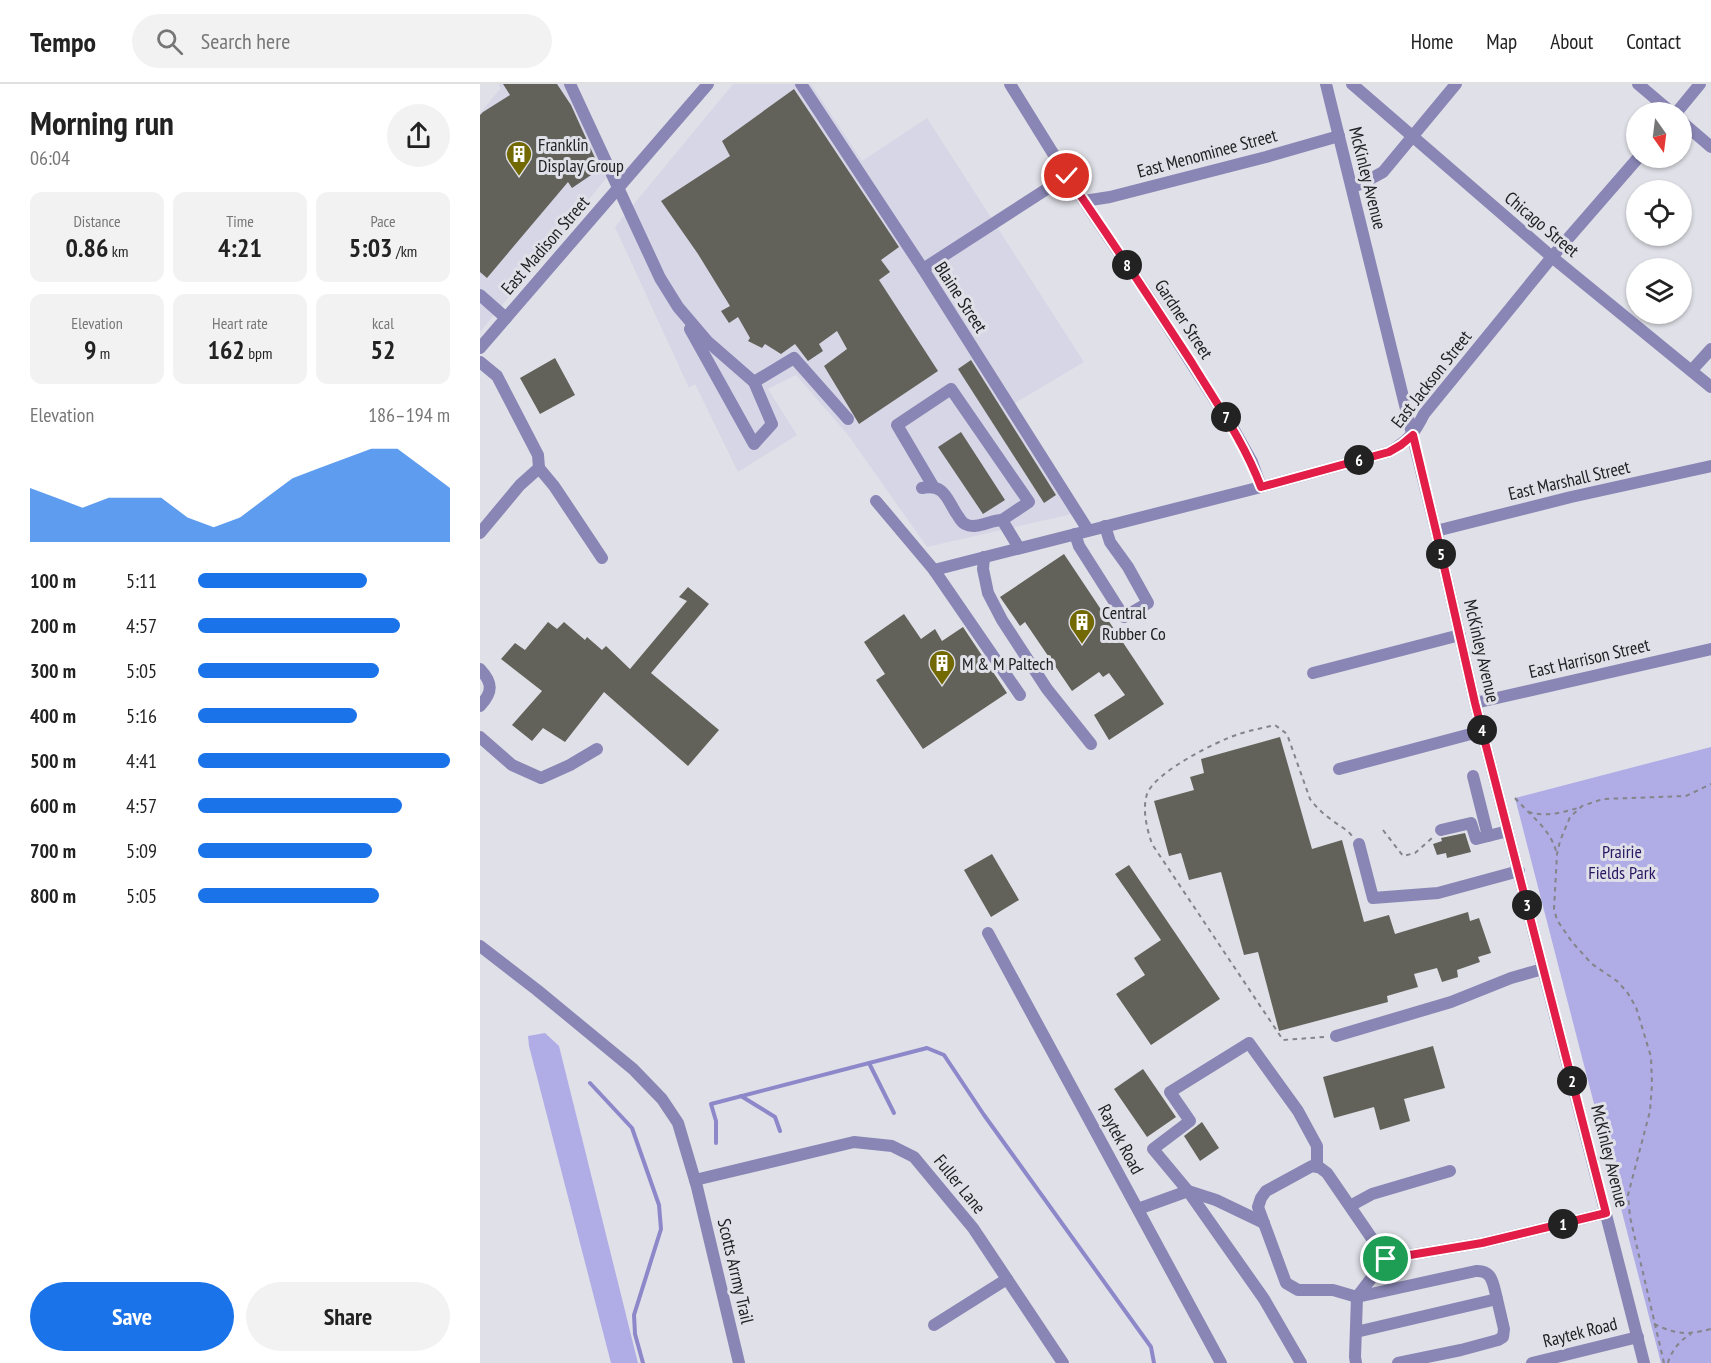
<!DOCTYPE html>
<html lang="en">
<head>
<meta charset="utf-8">
<style>
	body { margin:0; font-family:"PT Sans Narrow",sans-serif; background:#f2f2f2; color:#222; height:100vh; display:flex; flex-direction:column; font-size:22px; white-space:nowrap }
	* { box-sizing:border-box; margin:0 }
	p { font-size:20px; color:#767676 }
	.icon { flex:none; width:33px; height:33px; fill:none; stroke:currentColor; stroke-width:2; stroke-linecap:round; stroke-linejoin:round }
	.map { position:relative; flex:1; overflow:hidden }
	.details { display:flex; flex-direction:column; background:#fff; width:480px }
	.details>* { flex:none }
	.needle { width:39px; rotate:166deg }
	.buttons { position:absolute; left:1146px; top:18px; display:grid; gap:12px }
	.buttons a { display:grid; place-items:center; width:66px; height:66px; border-radius:50%; background:#fff; box-shadow:0 2px 4px #0004; font-size:30px }
	.pin { position:absolute; display:grid; place-items:center; width:51px; height:51px; color:#fff; margin:-26px; border:3px solid #fff; border-radius:50%; box-shadow:0 2px 6px #0007 }
	.km { position:absolute; width:30px; height:30px; margin:-15px; border-radius:50%; background:#222; color:#fff; font-size:16px; line-height:30px; text-align:center }
	.round { display:grid; place-items:center; flex:none; width:63px; height:63px; border-radius:32px; background:#f2f2f2 }
	.head { display:flex; align-items:center; justify-content:space-between; height:102px; padding:0 30px }
	h1 { font-size:33px; font-weight:700; line-height:45px }
	.stats { display:grid; grid-template-columns:repeat(3,1fr); gap:9px; height:102px; padding:6px 30px }
	.stats div { display:grid; align-content:center; border-radius:12px; background:#f2f2f2; text-align:center }
	.stats b { font-size:26px; font-weight:700 }
	.stats small { font-size:16px; font-weight:400 }
	.stats p { font-size:16px }
	.chart { height:168px; padding:12px 30px }
	.chart p { display:flex; justify-content:space-between }
	.chart svg { width:100%; height:108px; margin-top:6px; fill:#1a73e8; opacity:.7 }
	.primary-button { display:flex; gap:12px; margin-top:auto; padding:12px 30px }
	.primary-button a { flex:1; height:69px; border-radius:36px; background:#1a73e8; color:#fff; font-size:24px; font-weight:700; line-height:69px; text-align:center }
	.primary-button a+a { background:#f2f2f2; color:#222 }
	ul { padding:0 30px; list-style:none; font-size:20px }
	li { display:grid; grid-template-columns:96px 72px 1fr; align-items:center; height:45px }
	li i { height:15px; border-radius:8px; background:#1a73e8 }
	header { display:flex; align-items:center; gap:36px; box-sizing:border-box; height:84px; padding:0 30px; background:#fff; border-bottom:2px solid #e0e0e0 }
	header strong { font-size:28px }
	nav { display:flex; gap:33px; margin-inline-start:auto; font-size:21px }
	.search { width:420px; height:54px; background:#f2f2f2; display:flex; align-items:center; gap:15px; box-sizing:border-box; padding:0 21px; border-radius:33px; color:#767676; font-size:22px }
	main { display:flex; flex:1; min-height:0 }
	.map>svg:first-child { display:block }
	.built { fill:#d7d6e6 }
	.green { fill:#aface6 }
	.lines { fill:none; stroke-linecap:round; stroke-linejoin:round }
	.stream { stroke:#8d88c9; stroke-width:4 }
	.building { fill:#62625a }
	.path { stroke:#848489; stroke-width:2; stroke-dasharray:4.5 4.5; stroke-linecap:butt }
	.minor { stroke:#8986b5; stroke-width:12 }
	.route-casing { stroke:#fff; stroke-width:12 }
	.route { stroke:#e11d48; stroke-width:8 }
	.labels { text-anchor:middle; dominant-baseline:central; stroke-width:6; stroke-linejoin:round; paint-order:stroke }
	.poi-label { font-size:18px; fill:#212124; stroke:#e0e0e8; text-anchor:start }
	.street-label { font-size:18px; fill:#212124; stroke:#e0e0e8 }
	.park-label { font-size:18px; fill:#2a1763; stroke:#e0e0e8 }
</style>
</head>
<body>
<header>
<strong>Tempo</strong>
<div class="search"><svg class="icon" aria-label="search" viewBox="0 0 24 24"><circle cx="10" cy="10" r="6"/><path d="M15 15l6 6"/></svg>Search here</div>
<nav><a>Home</a><a>Map</a><a>About</a><a>Contact</a></nav>
</header>
<main>
<section class="details">
<div class="head"><div><h1>Morning run</h1><p>06:04</p></div><a class="round"><svg class="icon" aria-label="share" viewBox="0 0 24 24"><path d="M12 15V3M7 8l5-5 5 5M5 13v7h14v-7"/></svg></a></div>
<div class="stats">
<div><p>Distance</p><b>0.86<small> km</small></b></div>
<div><p>Time</p><b>4:21</b></div>
<div><p>Pace</p><b>5:03<small> /km</small></b></div>
</div>
<div class="stats">
<div><p>Elevation</p><b>9<small> m</small></b></div>
<div><p>Heart rate</p><b>162<small> bpm</small></b></div>
<div><p>kcal</p><b>52</b></div>
</div>
<div class="chart"><p><span>Elevation</span>186–194 m</p>
<svg viewBox="0 0 160 44" preserveAspectRatio="none"><path d="M0 44V22L10 26L20 30L30 26L40 26L50 26L60 34L70 38L80 34L90 26L100 18L110 14L120 10L130 6L140 6L150 14L160 22V44z"/></svg>
</div>
<ul>
<li><b>100 m</b>5:11<i style="width:67%"></i></li>
<li><b>200 m</b>4:57<i style="width:80%"></i></li>
<li><b>300 m</b>5:05<i style="width:72%"></i></li>
<li><b>400 m</b>5:16<i style="width:63%"></i></li>
<li><b>500 m</b>4:41<i style="width:100%"></i></li>
<li><b>600 m</b>4:57<i style="width:81%"></i></li>
<li><b>700 m</b>5:09<i style="width:69%"></i></li>
<li><b>800 m</b>5:05<i style="width:72%"></i></li>
</ul>
<div class="primary-button"><a>Save</a><a>Share</a></div>
</section>
<div class="map">
<svg width="1231" height="1279" viewBox="0 0 1231 1279">
	<rect width="100%" height="100%" fill="#e0e0e8"/>
	<!-- built -->
	<g class="built">
		<path d="M18,0H91L128,92L0,248V29L21,4Z"/>
		<path d="M253,0H331L382,77L447,34L604,278L525,325L592,430L447,463L368,351L316,291L288,305L317,351L258,388L215,300L209,304L135,143Z"/>
	</g>
	<!-- green -->
	<g class="green">
		<path d="M1231,663V1279H1181L1035,714Z"/>
		<path d="M65,949L79,962L158,1279H131L49,962L48,952Z"/>
	</g>
	<g class="lines">
		<!-- stream -->
		<g class="stream">
			<path d="M389,979L414,1029"/>
			<path d="M110,999L152,1044L179,1121L181,1145L154,1231L155,1250L163,1279"/>
			<path d="M261,1012L295,1033L300,1047"/>
			<path d="M236,1059V1037L231,1020L447,964L464,971L504,1031L671,1263L674,1279"/>
		</g>
	</g>
	<!-- building -->
	<g class="building">
		<path d="M23,0H77L91,21L120,85L92,104L88,98L7,194L0,188V31L3,28L30,11Z"/>
		<path d="M314,5L419,163L401,176L410,188L399,196L458,287L379,340L344,282L367,265L357,247L339,260L343,267L328,277L315,260L301,270L285,260L282,264L268,257L270,254L258,233L249,239L241,227L250,222L218,170L181,117L250,72L242,57Z"/>
		<path d="M75,274L95,311L60,330L40,294Z"/>
		<path d="M491,276L576,411L564,419L478,285Z"/>
		<path d="M481,348L525,416L503,430L458,363Z"/>
		<path d="M584,470L684,620L629,656L614,631L645,611L629,589L623,593L619,588L592,607L545,538L540,542L520,513Z"/>
		<path d="M208,503L229,520L171,589L239,646L208,682L124,608L85,658L63,644L52,657L32,641L62,607L21,575L35,559L45,566L68,538L77,545L84,538L105,556L107,553L122,566L126,562L150,585L207,517L199,513Z"/>
		<path d="M424,530L441,555L455,545L462,557L483,543L527,609L443,665L396,596L405,590L384,558Z"/>
		<path d="M800,653L832,765L862,756L884,838L909,831L915,850L988,828L990,837L999,834L1011,869L998,873L1000,878L977,886L978,893L962,898L957,884L934,890L938,903L907,912L908,918L799,947L778,868L764,871L741,788L709,796L701,769L689,772L674,717L714,706L710,693L724,689L721,675Z"/>
		<path d="M985,749L991,768L967,774L966,769L957,771L953,760L962,757L961,754Z"/>
		<path d="M512,770L539,816L511,833L484,786Z"/>
		<path d="M649,781L740,915L671,961L636,910L665,891L654,874L681,856L635,790Z"/>
		<path d="M953,962L965,1004L924,1015L930,1037L900,1046L894,1023L854,1034L843,993Z"/>
		<path d="M663,985L696,1033L667,1053L634,1005Z"/>
		<path d="M722,1038L739,1064L720,1077L704,1052Z"/>
	</g>
	<g class="lines">
		<!-- path -->
		<g class="path">
			<path d="M1035,714C1050,731 1070,745 1076,767"/>
			<path d="M1048,728C1066,733 1081,729 1098,724"/>
			<path d="M903,746L923,772L935,769L952,754"/>
			<path d="M844,953L803,956L672,760C667,745 662,726 667,710C675,688 737,657 759,650C771,646 783,644 795,641L807,650L830,715C836,723 843,730 852,736C859,742 867,745 872,752"/>
			<path d="M1174,1240C1198,1251 1206,1251 1231,1245"/>
			<path d="M1184,1279L1150,1133L1148,1111L1170,1027L1172,1000L1171,973L1156,923L1147,908L1137,897L1112,880L1092,858L1077,836L1074,825L1077,770L1080,757L1090,733L1102,722L1123,715L1206,712L1231,700"/>
			<path d="M1188,1279C1191,1267 1200,1256 1211,1250"/>
		</g>
		<!-- minor -->
		<g class="minor">
			<path d="M90,0L180,194L198,223L227,257L274,298L314,274L368,335"/>
			<path d="M321,0L443,185L608,446"/>
			<path d="M530,0L587,92L669,213L754,346L772,378L781,403"/>
			<path d="M846,0L956,447L995,619L1164,1279"/>
			<path d="M872,0L1072,173L1231,303"/>
			<path d="M1158,0L1191,28"/>
			<path d="M1197,28L1220,0"/>
			<path d="M1202,38L1231,63"/>
			<path d="M872,103L883,99L903,88L976,0"/>
			<path d="M604,117L630,113L786,73L859,52"/>
			<path d="M443,185L587,92"/>
			<path d="M0,211L26,234"/>
			<path d="M210,245L274,360L292,340L274,298"/>
			<path d="M0,264L228,0"/>
			<path d="M0,278L17,292L58,371L59,384L40,401L0,449"/>
			<path d="M1212,286L1231,265"/>
			<path d="M59,384L74,402L122,474"/>
			<path d="M453,402L417,341L471,305L549,418L522,436"/>
			<path d="M442,404C464,400 466,413 476,429C479,433 481,438 485,440C496,446 510,436 522,436L539,464"/>
			<path d="M396,417L454,486L540,611"/>
			<path d="M956,447L1091,413L1231,382"/>
			<path d="M595,450L599,462L644,533L668,519L648,483L630,458L625,442"/>
			<path d="M504,473L503,485L508,509L522,536L567,605L611,660"/>
			<path d="M454,486L781,403L909,368C928,357 934,350 944,330L1072,173L1158,74"/>
			<path d="M0,585C13,599 13,608 0,622"/>
			<path d="M833,589L980,551"/>
			<path d="M995,619L1231,565"/>
			<path d="M0,653L32,681L61,694L90,681L117,665"/>
			<path d="M859,685L1002,647"/>
			<path d="M993,692L1008,752"/>
			<path d="M961,746L991,739L996,755L1028,747"/>
			<path d="M879,760L893,814L958,809L1039,787"/>
			<path d="M508,849L741,1279"/>
			<path d="M0,862L57,906L153,985L182,1015L198,1039L217,1103L259,1279"/>
			<path d="M856,952L971,918L1031,894L1063,885"/>
			<path d="M215,1096L374,1058L412,1062L434,1073L493,1144L583,1279"/>
			<path d="M870,1122L892,1110L970,1087"/>
			<path d="M658,1125L708,1107L736,1116L784,1139"/>
			<path d="M906,1175L847,1089L839,1083L832,1082L786,1107L781,1114L778,1123L806,1199L818,1206H853L877,1213L996,1187C1013,1186 1013,1200 1017,1215"/>
			<path d="M454,1241L527,1195"/>
			<path d="M876,1248L1017,1215L1024,1245L1023,1253L1018,1256L981,1266L918,1279"/>
			<path d="M821,1279L784,1215L708,1107L673,1065L710,1037L690,1008L769,959L818,1027L837,1062V1083"/>
			<path d="M876,1279L875,1273L877,1213L906,1175L1002,1159L1126,1129"/>
			<path d="M1052,1279L1158,1253"/>
		</g>
	</g>
	<g class="lines">
		<!-- route casing -->
		<g class="route-casing">
			<path id="route" d="M587,92C630,154 671,216 712,279C737,320 764,358 781,403L909,368L921,361L933,351L956,447L995,619L1126,1129L1002,1159L906,1175"/>
		</g>
		<!-- route -->
		<use href="#route" class="route"/>
	</g>
	<!-- icons -->
	<defs>
		<g id="building-pin" transform="scale(1.35)"><path d="M0 17L-7.5 6A9.5 9.5 0 1 1 7.5 6Z" fill="#726902" stroke="#e0e0e8"/><path d="M-4-6H4V6H1V3H-1V6H-4ZM-2.5-4.3h1.7v1.8h-1.7ZM.8-4.3h1.7v1.8H.8ZM-2.5-1h1.7V.8h-1.7ZM.8-1h1.7V.8H.8Z" fill="#fff"/></g>
	</defs>
	<g fill-rule="evenodd">
		<use href="#building-pin" x="39" y="70"/>
		<use href="#building-pin" x="602" y="538"/>
		<use href="#building-pin" x="462" y="579"/>
	</g>
	<g class="labels">
		<!-- poi labels -->
		<g class="poi-label">
			<text x="58" y="60">Franklin<tspan x="58" dy="21">Display Group</tspan></text>
			<text x="622" y="528">Central<tspan x="622" dy="21">Rubber Co</tspan></text>
			<text x="482" y="579">M &amp; M Paltech</text>
		</g>
		<!-- street labels -->
		<g class="street-label">
			<text transform="translate(727 69) rotate(-15)">East Menominee Street</text>
			<text transform="translate(888 94) rotate(76)">McKinley Avenue</text>
			<text transform="translate(1062 140) rotate(40)">Chicago Street</text>
			<text transform="translate(65 161) rotate(-49)">East Madison Street</text>
			<text transform="translate(481 213) rotate(57)">Blaine Street</text>
			<text transform="translate(704 235) rotate(57)">Gardner Street</text>
			<text transform="translate(951 295) rotate(-52)">East Jackson Street</text>
			<text transform="translate(1089 396) rotate(-13)">East Marshall Street</text>
			<text transform="translate(1002 567) rotate(77)">McKinley Avenue</text>
			<text transform="translate(1109 574) rotate(-13)">East Harrison Street</text>
			<text transform="translate(641 1055) rotate(62)">Raytek Road</text>
			<text transform="translate(1130 1072) rotate(76)">McKinley Avenue</text>
			<text transform="translate(480 1100) rotate(51)">Fuller Lane</text>
			<text transform="translate(256 1187) rotate(77)">Scotts Arrmy Trail</text>
			<text transform="translate(1100 1248) rotate(-14)">Raytek Road</text>
		</g>
		<!-- park labels -->
		<g class="park-label">
			<text x="1142" y="767">Prairie<tspan x="1142" dy="21">Fields Park</tspan></text>
		</g>
	</g>
</svg>
<div class="buttons">
<a><svg class="needle" viewBox="-14 -14 28 28"><path d="M0-13l5 13h-10z" fill="#e53935"/><path d="M0 13l5-13h-10z" fill="#767676"/></svg></a>
<a><svg class="icon" aria-label="locate" viewBox="0 0 24 24"><circle cx="12" cy="12" r="6"/><path d="M12 2v4M12 18v4M2 12h4M18 12h4"/></svg></a>
<a><svg class="icon" aria-label="layers" viewBox="0 0 24 24"><path d="M12 4l9 5-9 5-9-5zM3 14l9 5 9-5"/></svg></a>
</div>
<div class="pin" style="left:906px;top:1175px;background:#1e9e55"><svg class="icon" aria-label="arrive" viewBox="0 0 24 24"><path d="M6 21V4h12l-3 4 3 4H6"/></svg></div>
<div class="pin" style="left:587px;top:92px;background:#d93025"><svg class="icon" aria-label="check" viewBox="0 0 24 24"><path d="M5 12l5 5 9-10"/></svg></div>
<b class="km" style="left:1083px;top:1140px">1</b>
<b class="km" style="left:1092px;top:997px">2</b>
<b class="km" style="left:1047px;top:821px">3</b>
<b class="km" style="left:1002px;top:646px">4</b>
<b class="km" style="left:961px;top:470px">5</b>
<b class="km" style="left:879px;top:376px">6</b>
<b class="km" style="left:746px;top:333px">7</b>
<b class="km" style="left:647px;top:181px">8</b>
</div>
</main>
</body>
</html>
